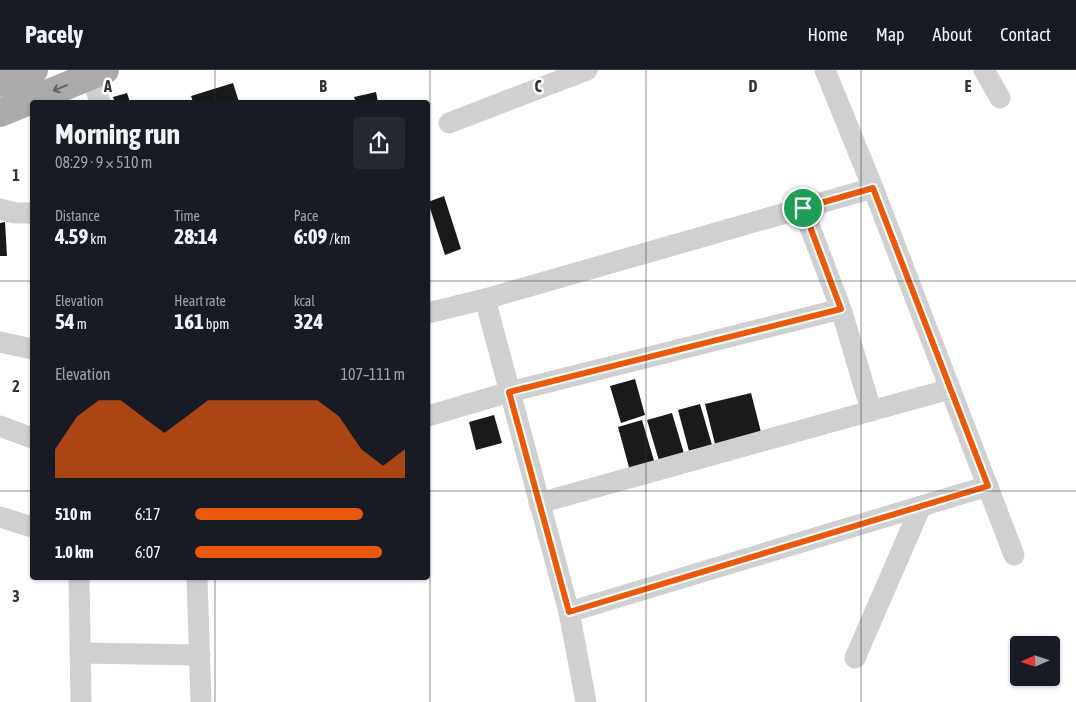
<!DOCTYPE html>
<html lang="en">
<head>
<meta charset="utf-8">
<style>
	body { margin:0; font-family:"Asap Condensed",sans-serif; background:#242831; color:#f1f3f6; height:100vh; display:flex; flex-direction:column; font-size:19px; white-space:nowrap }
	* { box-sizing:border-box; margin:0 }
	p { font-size:16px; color:#9ea1a6 }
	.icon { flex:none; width:28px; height:28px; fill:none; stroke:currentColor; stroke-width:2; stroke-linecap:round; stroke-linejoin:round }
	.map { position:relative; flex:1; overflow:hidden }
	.side { position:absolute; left:30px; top:30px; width:400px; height:480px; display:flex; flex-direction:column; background:#171b24; border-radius:5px; box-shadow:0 1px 4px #0004 }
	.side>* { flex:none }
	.needle { width:32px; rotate:267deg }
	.buttons { position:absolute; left:1010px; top:566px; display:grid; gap:10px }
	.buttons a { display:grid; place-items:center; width:50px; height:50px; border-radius:5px; background:#171b24; box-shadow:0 1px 4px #0004; font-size:25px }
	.pin { position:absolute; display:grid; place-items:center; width:42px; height:42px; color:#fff; margin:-21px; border:2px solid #fff; border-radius:50%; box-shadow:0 1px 5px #0007 }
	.round { display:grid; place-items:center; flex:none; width:52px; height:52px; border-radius:5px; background:#242831 }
	.overview { display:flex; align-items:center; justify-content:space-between; height:85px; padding:0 25px }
	h1 { font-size:28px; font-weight:700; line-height:38px }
	.stats { display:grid; grid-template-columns:repeat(3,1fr); gap:8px; height:85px; padding:5px 25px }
	.stats div { display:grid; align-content:center }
	.stats b { font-size:21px; font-weight:700 }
	.stats small { font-size:14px; font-weight:400 }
	.stats p { font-size:14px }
	.chart { height:140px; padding:10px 25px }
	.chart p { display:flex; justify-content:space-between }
	.chart svg { width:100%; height:90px; margin-top:5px; fill:#ea580c; opacity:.7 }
	ul { padding:0 25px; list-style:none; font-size:16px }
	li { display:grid; grid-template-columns:80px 60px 1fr; align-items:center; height:38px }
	li i { height:12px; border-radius:6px; background:#ea580c }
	header { display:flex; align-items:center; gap:30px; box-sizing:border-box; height:70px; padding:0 25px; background:#171b24; border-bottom:1px solid #363941 }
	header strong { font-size:24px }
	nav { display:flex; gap:28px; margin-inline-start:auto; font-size:18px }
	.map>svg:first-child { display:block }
	.building { fill:#1a1a1a }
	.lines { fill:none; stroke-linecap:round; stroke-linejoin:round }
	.minor { stroke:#d0d0d0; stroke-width:21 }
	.major { stroke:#ababab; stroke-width:28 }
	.oneway { stroke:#636363 }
	.route-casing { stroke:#fff; stroke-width:10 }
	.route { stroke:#ea580c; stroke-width:6 }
	.grid { fill:none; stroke:#333; stroke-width:1; stroke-opacity:0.55 }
	.grid-label { font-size:16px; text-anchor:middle; font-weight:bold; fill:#333; stroke:#fff; stroke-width:5; stroke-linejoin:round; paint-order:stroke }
</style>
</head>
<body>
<header>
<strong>Pacely</strong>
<nav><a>Home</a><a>Map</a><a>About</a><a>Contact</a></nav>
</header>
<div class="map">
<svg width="1076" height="632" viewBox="0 0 1076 632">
	<rect width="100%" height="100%" fill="#fff"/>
	<!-- building -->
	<g class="building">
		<path d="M233,13L239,32H193L191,26Z"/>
		<path d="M376,22L378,32H356L354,27Z"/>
		<path d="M127,23L130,32H115L113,27Z"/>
		<path d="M444,126L461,179L445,185L428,132Z"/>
		<path d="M5,152L7,186H0V153Z"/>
		<path d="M635,309L645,345L621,353L610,316Z"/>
		<path d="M751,323L762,366L716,378L705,334Z"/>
		<path d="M700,334L712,375L689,381L678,340Z"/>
		<path d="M672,343L685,387L660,394L647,350Z"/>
		<path d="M494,345L502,373L476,380L469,352Z"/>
		<path d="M642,350L655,394L630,401L618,357Z"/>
	</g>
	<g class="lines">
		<!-- minor -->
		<g class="minor">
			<path d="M825,0L873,118L1014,485"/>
			<path d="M984,0L1000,28"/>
			<path d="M91,5L100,32"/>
			<path d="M449,53L587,0"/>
			<path d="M0,139L15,143H32"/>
			<path d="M803,139L841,239L871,340"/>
			<path d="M485,229L569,542L586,632"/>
			<path d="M428,243L485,229L873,118"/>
			<path d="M0,272L32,279"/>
			<path d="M428,346L509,322L841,239"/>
			<path d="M0,356L32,368"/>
			<path d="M539,433L950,319"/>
			<path d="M0,447L32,457"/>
			<path d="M79,508L81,632"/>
			<path d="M197,508L201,632"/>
			<path d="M569,542L988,416"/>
			<path d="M80,583L200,585"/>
			<path d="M855,588L921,436"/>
		</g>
		<!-- major -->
		<g class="major">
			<path d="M0,13L34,0"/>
			<path d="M0,43L105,0"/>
		</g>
	</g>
	<!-- one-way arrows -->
	<defs><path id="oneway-shaft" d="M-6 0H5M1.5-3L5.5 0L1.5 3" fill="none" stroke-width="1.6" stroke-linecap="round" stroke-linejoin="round" transform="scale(1.25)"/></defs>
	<use class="oneway" href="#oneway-shaft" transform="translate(60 18) rotate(158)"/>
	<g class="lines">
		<!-- route casing -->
		<g class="route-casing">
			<path id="route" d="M873,118L988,416L569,542L509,322L841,239L803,138Z"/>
		</g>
		<!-- route -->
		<use href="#route" class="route"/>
	</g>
	<!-- grid -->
	<path class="grid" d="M215,0V32M430,0V632M646,0V632M861,0V632M0,211H32M428,211H1076M0,421H32M428,421H1076M215,508V632"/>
	<g class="grid-label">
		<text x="108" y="22">A</text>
		<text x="323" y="22">B</text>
		<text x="538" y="22">C</text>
		<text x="753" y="22">D</text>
		<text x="968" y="22">E</text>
		<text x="16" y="111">1</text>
		<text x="16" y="322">2</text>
		<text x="16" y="532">3</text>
	</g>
</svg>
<div class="buttons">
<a><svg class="needle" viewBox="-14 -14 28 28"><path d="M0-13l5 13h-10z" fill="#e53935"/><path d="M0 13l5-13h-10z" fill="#9ea1a6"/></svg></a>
</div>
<div class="pin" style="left:803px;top:138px;background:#1e9e55"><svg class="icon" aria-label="arrive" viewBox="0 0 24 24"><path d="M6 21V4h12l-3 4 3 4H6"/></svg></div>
<section class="side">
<div class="overview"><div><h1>Morning run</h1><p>08:29 · 9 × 510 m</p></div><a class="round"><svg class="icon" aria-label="share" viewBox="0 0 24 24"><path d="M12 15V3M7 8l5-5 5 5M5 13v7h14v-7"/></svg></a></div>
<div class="stats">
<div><p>Distance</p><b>4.59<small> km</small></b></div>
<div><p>Time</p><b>28:14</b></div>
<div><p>Pace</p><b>6:09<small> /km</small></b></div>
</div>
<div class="stats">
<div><p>Elevation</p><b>54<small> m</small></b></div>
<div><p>Heart rate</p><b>161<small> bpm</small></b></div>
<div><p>kcal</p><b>324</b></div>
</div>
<div class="chart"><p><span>Elevation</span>107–111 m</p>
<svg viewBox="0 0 160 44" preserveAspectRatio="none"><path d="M0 44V30L10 14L20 6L30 6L40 14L50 22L60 14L70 6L80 6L90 6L100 6L110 6L120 6L130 14L140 30L150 38L160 30V44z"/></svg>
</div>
<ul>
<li><b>510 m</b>6:17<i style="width:80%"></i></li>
<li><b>1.0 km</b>6:07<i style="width:89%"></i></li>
</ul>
</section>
</div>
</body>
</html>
